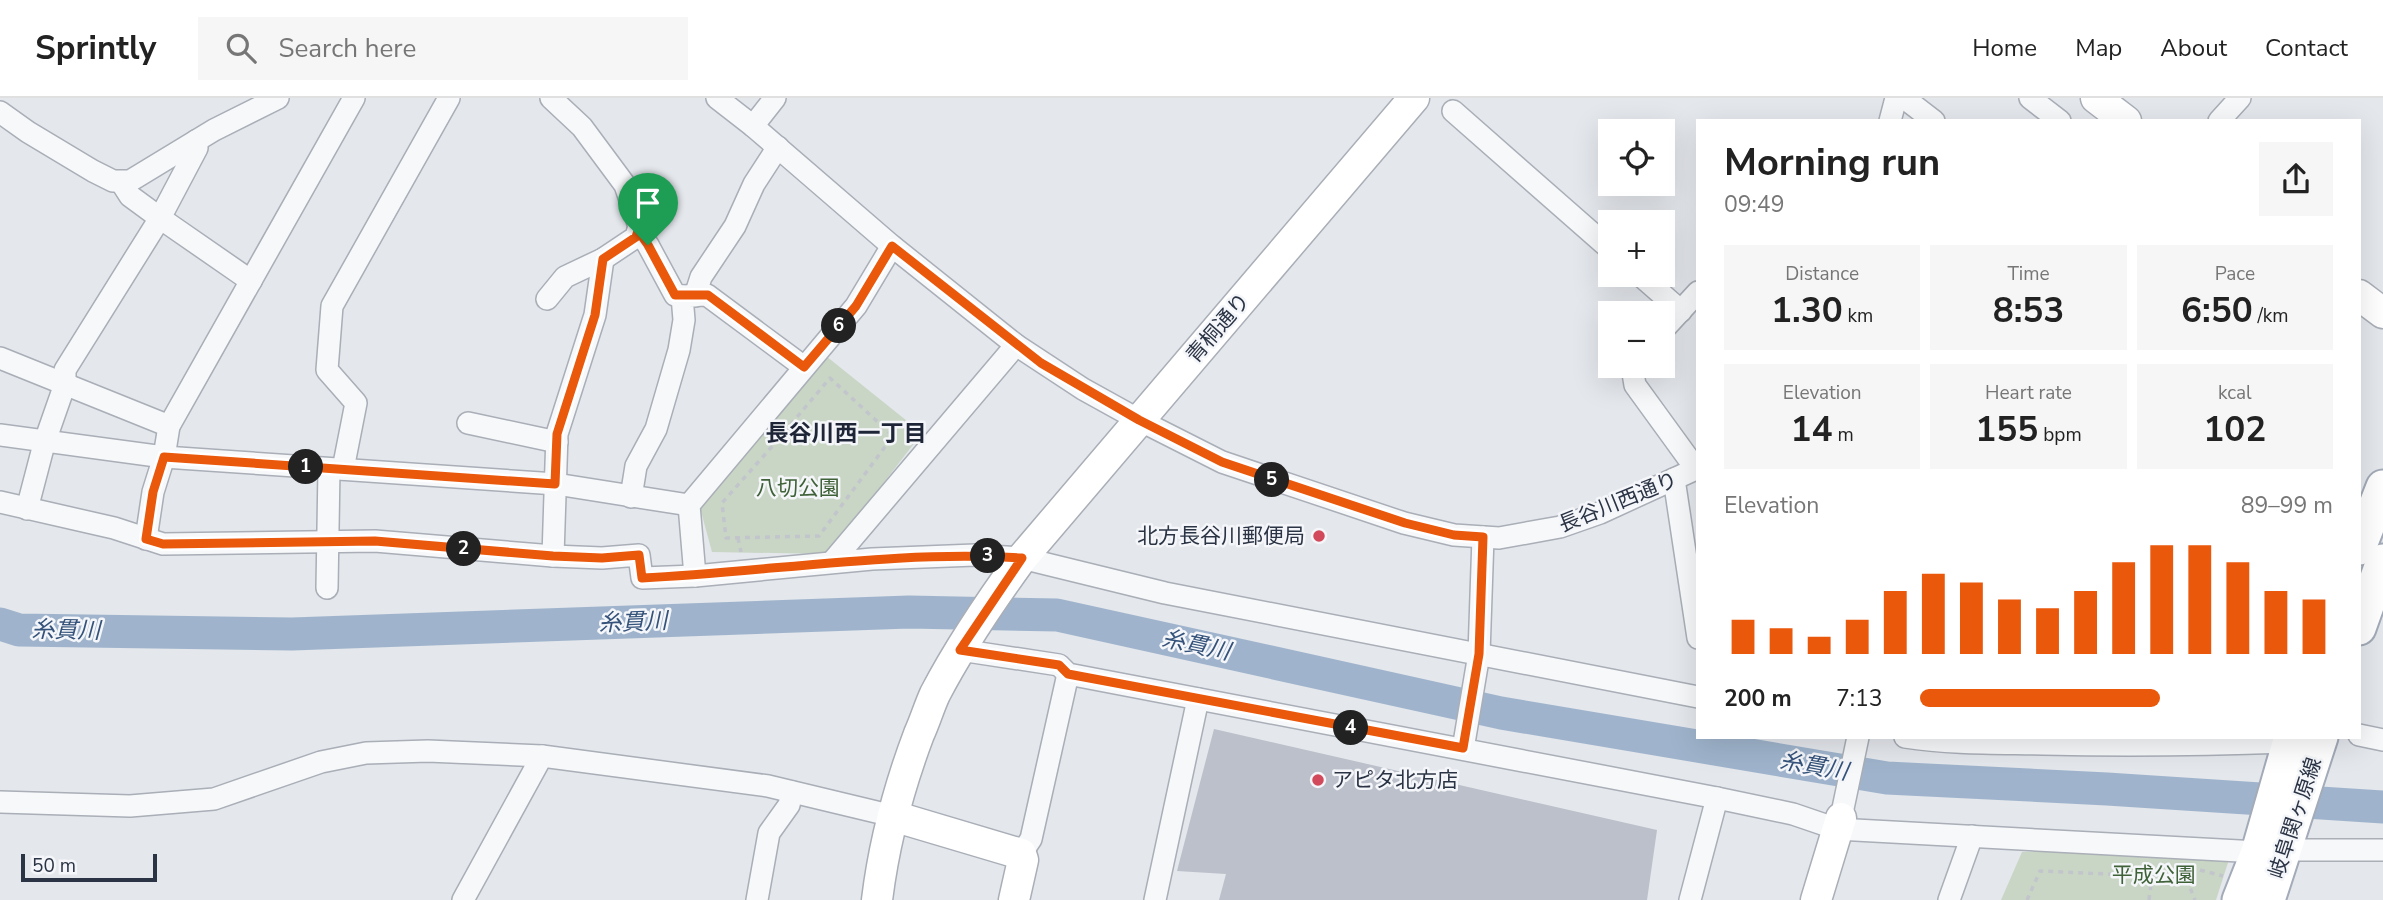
<!DOCTYPE html>
<html lang="en">
<head>
<meta charset="utf-8">
<style>
	body { margin:0; font-family:"Nunito Sans","Noto Sans JP",sans-serif; background:#f6f6f6; color:#222; height:100vh; display:flex; flex-direction:column; font-size:26px; white-space:nowrap }
	* { box-sizing:border-box; margin:0 }
	p { font-size:23px; color:#767676 }
	.icon { flex:none; width:38px; height:38px; fill:none; stroke:currentColor; stroke-width:2; stroke-linecap:round; stroke-linejoin:round }
	.map { position:relative; flex:1; overflow:hidden }
	.side { position:absolute; left:1696px; top:21px; width:665px; height:620px; display:flex; flex-direction:column; background:#fff; border-radius:0px; box-shadow:0 7px 28px #0002 }
	.side>* { flex:none }
	.tools { position:absolute; left:1598px; top:21px; display:grid; gap:14px }
	.tools a { display:grid; place-items:center; width:77px; height:77px; border-radius:0px; background:#fff; box-shadow:0 7px 28px #0002; font-size:35px }
	.scale { position:absolute; left:21px; bottom:18px; width:136px; box-sizing:border-box; padding-left:7px; border:4px solid #2b3445; border-top:0; font-size:19px; line-height:24px; white-space:nowrap; color:#2b3445; -webkit-text-stroke:5px #f4f6f9; paint-order:stroke }
	.pin { position:absolute; display:grid; place-items:center; width:60px; height:60px; color:#fff; margin:-72px -30px; border-radius:50% 50% 50% 0; rotate:-45deg; box-shadow:0 0 7px #0007 }
	.pin .icon { rotate:45deg }
	.km { position:absolute; width:35px; height:35px; margin:-18px; border-radius:50%; background:#222; color:#fff; font-size:19px; line-height:35px; text-align:center }
	.round { display:grid; place-items:center; flex:none; width:74px; height:74px; border-radius:0px; background:#f6f6f6 }
	.summary { display:flex; align-items:center; justify-content:space-between; height:119px; padding:0 28px }
	h1 { font-size:38px; font-weight:700; line-height:52px }
	.figures { display:grid; grid-template-columns:repeat(3,1fr); gap:10px; height:119px; padding:7px 28px }
	.figures div { display:grid; align-content:center; border-radius:0px; background:#f6f6f6; text-align:center }
	.figures b { font-size:35px; font-weight:700 }
	.figures small { font-size:19px; font-weight:400 }
	.figures p { font-size:19px }
	.chart { height:196px; padding:14px 28px }
	.chart p { display:flex; justify-content:space-between }
	.chart svg { width:100%; height:126px; margin-top:7px; stroke:#ea580c; stroke-width:6 }
	ul { padding:0 28px; list-style:none; font-size:23px }
	li { display:grid; grid-template-columns:112px 84px 1fr; align-items:center; height:52px }
	li i { height:18px; border-radius:9px; background:#ea580c }
	header { display:flex; align-items:center; gap:42px; box-sizing:border-box; height:98px; padding:0 35px; background:#fff; border-bottom:2px solid #e0e0e0 }
	header strong { font-size:33px }
	nav { display:flex; gap:38px; margin-inline-start:auto; font-size:24px }
	.search { width:490px; height:63px; background:#f6f6f6; display:flex; align-items:center; gap:18px; box-sizing:border-box; padding:0 24px; border-radius:0px; color:#767676; font-size:26px }
	.map>svg:first-child { display:block }
	.green { fill:#c9d6c5 }
	.lines { fill:none; stroke-linecap:round; stroke-linejoin:round }
	.river { stroke:#9fb4cc; stroke-width:33 }
	.building { fill:#bbc0ca }
	.street-casing { stroke:#a9aeb7; stroke-width:24 }
	.secondary-casing { stroke:#a9aeb7; stroke-width:33 }
	.primary-casing { stroke:#a3abb8; stroke-width:37 }
	.path { stroke:#c2c5cb; stroke-width:3.5; stroke-dasharray:5 5; stroke-linecap:butt }
	.street { stroke:#f7f8fa; stroke-width:21 }
	.secondary { stroke:#fff; stroke-width:30 }
	.primary { stroke:#fff; stroke-width:33 }
	.route-casing { stroke:#fff; stroke-width:14 }
	.route { stroke:#ea580c; stroke-width:9 }
	.poi-dot { fill:#d1495b; stroke:#f4f6f9; stroke-width:2.5 }
	.labels { text-anchor:middle; dominant-baseline:central; stroke-width:5; stroke-linejoin:round; paint-order:stroke }
	.street-label { font-size:21px; fill:#2b3445; stroke:#f4f6f9 }
	.park-label { font-size:21px; fill:#3f6138; stroke:#f4f6f9 }
	.poi-label { font-size:21px; fill:#2b3445; stroke:#f4f6f9; text-anchor:end }
	.neighbourhood-label { font-size:23px; font-weight:bold; fill:#1d2536; stroke:#f4f6f9 }
	.water-label { font-size:23px; font-style:italic; fill:#34527a; stroke:#f4f6f9 }
</style>
</head>
<body>
<header>
<strong>Sprintly</strong>
<div class="search"><svg class="icon" aria-label="search" viewBox="0 0 24 24"><circle cx="10" cy="10" r="6"/><path d="M15 15l6 6"/></svg>Search here</div>
<nav><a>Home</a><a>Map</a><a>About</a><a>Contact</a></nav>
</header>
<div class="map">
<svg width="2383" height="802" viewBox="0 0 2383 802">
	<rect width="100%" height="100%" fill="#e4e7ec"/>
	<!-- green -->
	<g class="green">
		<path d="M826,258L922,335L829,456L712,454L699,406Z"/>
		<path d="M2233,749L2216,802H2001L2022,754Z"/>
	</g>
	<g class="lines">
		<!-- river -->
		<path class="river" d="M0,526L19,532L292,536L909,514L1057,517L1501,615L1887,680L2107,691L2383,709"/>
	</g>
	<!-- building -->
	<path class="building" d="M1214,631L1657,732L1647,802H1219L1226,776L1177,773Z"/>
	<g class="lines">
		<!-- street casing -->
		<g class="street-casing">
			<g id="street">
				<path d="M717,0L753,28L892,148L1016,247L1083,291L1139,322L1222,364L1404,425L1454,437L1499,440L1560,429L1600,415L1698,370"/>
				<path d="M1904,0L1934,23"/>
				<path d="M2030,0L2060,23"/>
				<path d="M1453,13L1610,151"/>
				<path d="M0,14L28,34L93,73L113,83H130L214,32L278,0"/>
				<path d="M1890,23L1896,0"/>
				<path d="M2219,23L2240,0"/>
				<path d="M753,28L775,0"/>
				<path d="M196,43L197,50L160,120L251,183"/>
				<path d="M638,133L648,147L675,197L682,198"/>
				<path d="M1640,177L1681,213"/>
				<path d="M695,198L701,179L735,128L754,86L778,49"/>
				<path d="M547,201L565,179L603,161L636,139L639,128L625,87L582,29L551,0"/>
				<path d="M1662,233L1698,194"/>
				<path d="M0,260L169,328"/>
				<path d="M1634,268L1633,275L1635,287L1696,371"/>
				<path d="M468,325L557,344"/>
				<path d="M0,337L164,359L556,386L689,407"/>
				<path d="M343,371L356,305L327,272L332,208L449,0"/>
				<path d="M1674,381L1698,540"/>
				<path d="M631,399L636,368L656,331L679,252L684,222L682,198L707,197L804,269"/>
				<path d="M0,404L114,430L163,446L375,443L553,458L602,460L639,457L642,480L695,478L872,461L975,457L1022,460L1165,495L1698,599"/>
				<path d="M27,411L44,346L65,286V272L160,120L130,98L121,84"/>
				<path d="M146,441L153,394L164,359L169,328L354,0"/>
				<path d="M553,458L557,336L595,217L603,161"/>
				<path d="M832,464L1016,247"/>
				<path d="M695,478L689,407L856,208L892,148"/>
				<path d="M327,490L329,371"/>
				<path d="M960,552L1059,567L1068,576L1717,700L1793,716L1837,731L2258,754L2285,752H2383"/>
				<path d="M2359,637L2383,642"/>
				<path d="M1905,639C1951,646 1997,645 2043,646C2125,648 2207,647 2289,644"/>
				<path d="M1463,651L1479,556L1483,439"/>
				<path d="M0,704L130,708L214,701L321,664L366,655L428,653L542,658L768,688L893,718"/>
				<path d="M1841,720L1858,639"/>
				<path d="M1021,756L1031,741L1068,576"/>
				<path d="M463,802L542,658"/>
				<path d="M757,802L769,735L789,707L792,694"/>
				<path d="M1155,802L1198,601"/>
				<path d="M1690,802L1717,700"/>
				<path d="M1949,802L1972,738"/>
			</g>
		</g>
		<!-- secondary casing -->
		<g class="secondary-casing">
			<g id="secondary">
				<path d="M2096,0L2126,23"/>
				<path d="M2359,197L2383,215"/>
				<path d="M893,718L1021,756L1023,762L1014,802"/>
				<path d="M877,802C884,745 899,689 919,636C925,623 929,609 935,596C960,548 990,504 1022,460L1414,0"/>
				<path d="M1816,802L1841,720"/>
			</g>
		</g>
		<!-- primary casing -->
		<g class="primary-casing">
			<g id="primary">
				<path d="M2359,450L2383,389"/>
				<path d="M2359,530L2383,463"/>
				<path d="M2239,802L2258,754L2291,639"/>
				<path d="M2268,802L2321,639"/>
			</g>
		</g>
		<!-- path -->
		<g class="path">
			<path d="M770,340L776,344L830,280L893,338L819,438L726,440L722,405L776,344"/>
			<path d="M738,440L741,454"/>
			<path d="M2183,772L2195,802"/>
			<path d="M2200,772L2223,778"/>
			<path d="M2027,802L2040,773L2152,778L2189,771"/>
			<path d="M2149,802L2152,778"/>
		</g>
		<!-- street -->
		<use href="#street" class="street"/>
		<!-- secondary -->
		<use href="#secondary" class="secondary"/>
		<!-- primary -->
		<use href="#primary" class="primary"/>
	</g>
	<g class="lines">
		<!-- route casing -->
		<g class="route-casing">
			<path id="route" d="M638,133L648,147L675,197H708L804,269L856,208L892,148L1041,265L1139,322L1222,364L1405,425L1454,437L1483,439L1479,556L1463,650L1068,576L1059,567L960,552L1022,460C895,452 769,474 642,480L639,457L602,460L553,458L375,443L163,446L146,441L153,394L164,359L555,386L557,336L595,217L603,161L636,139Z"/>
		</g>
		<!-- route -->
		<use href="#route" class="route"/>
	</g>
	<!-- markers -->
	<g class="poi-dot">
		<circle cx="1319" cy="438" r="7"/>
		<circle cx="1318" cy="682" r="7"/>
	</g>
	<g class="labels">
		<!-- street labels -->
		<g class="street-label">
			<text transform="translate(1218 230) rotate(-49)">青桐通り</text>
			<text transform="translate(1618 404) rotate(-22)">長谷川西通り</text>
			<text transform="translate(2295 720) rotate(-72)">岐阜関ヶ原線</text>
		</g>
		<!-- park labels -->
		<g class="park-label">
			<text x="798" y="390">八切公園</text>
			<text x="2154" y="777">平成公園</text>
		</g>
		<!-- poi labels -->
		<g class="poi-label">
			<text x="1305" y="438">北方長谷川郵便局</text>
			<text x="1332" y="682" text-anchor="start">アピタ北方店</text>
		</g>
		<!-- neighbourhood labels -->
		<g class="neighbourhood-label">
			<text x="846" y="335">長谷川西一丁目</text>
		</g>
		<!-- water labels -->
		<g class="water-label">
			<text transform="translate(633 524) rotate(-2)">糸貫川</text>
			<text transform="translate(66 532) rotate(1)">糸貫川</text>
			<text transform="translate(1196 547) rotate(12)">糸貫川</text>
			<text transform="translate(1814 668) rotate(10)">糸貫川</text>
		</g>
	</g>
</svg>
<div class="tools">
<a><svg class="icon" aria-label="locate" viewBox="0 0 24 24"><circle cx="12" cy="12" r="6"/><path d="M12 2v4M12 18v4M2 12h4M18 12h4"/></svg></a>
<a>+</a>
<a>−</a>
</div>
<div class="scale">50 m</div>
<div class="pin" style="left:648px;top:147px;background:#1e9e55"><svg class="icon" aria-label="arrive" viewBox="0 0 24 24"><path d="M6 21V4h12l-3 4 3 4H6"/></svg></div>
<b class="km" style="left:306px;top:369px">1</b>
<b class="km" style="left:464px;top:451px">2</b>
<b class="km" style="left:988px;top:458px">3</b>
<b class="km" style="left:1351px;top:630px">4</b>
<b class="km" style="left:1272px;top:382px">5</b>
<b class="km" style="left:839px;top:228px">6</b>
<section class="side">
<div class="summary"><div><h1>Morning run</h1><p>09:49</p></div><a class="round"><svg class="icon" aria-label="share" viewBox="0 0 24 24"><path d="M12 15V3M7 8l5-5 5 5M5 13v7h14v-7"/></svg></a></div>
<div class="figures">
<div><p>Distance</p><b>1.30<small> km</small></b></div>
<div><p>Time</p><b>8:53</b></div>
<div><p>Pace</p><b>6:50<small> /km</small></b></div>
</div>
<div class="figures">
<div><p>Elevation</p><b>14<small> m</small></b></div>
<div><p>Heart rate</p><b>155<small> bpm</small></b></div>
<div><p>kcal</p><b>102</b></div>
</div>
<div class="chart"><p><span>Elevation</span>89–99 m</p>
<svg viewBox="0 0 160 44" preserveAspectRatio="none"><path d="M5 44V32M15 44V35M25 44V38M35 44V32M45 44V22M55 44V16M65 44V19M75 44V25M85 44V28M95 44V22M105 44V12M115 44V6M125 44V6M135 44V12M145 44V22M155 44V25"/></svg>
</div>
<ul>
<li><b>200 m</b>7:13<i style="width:58%"></i></li>
</ul>
</section>
</div>
</body>
</html>
